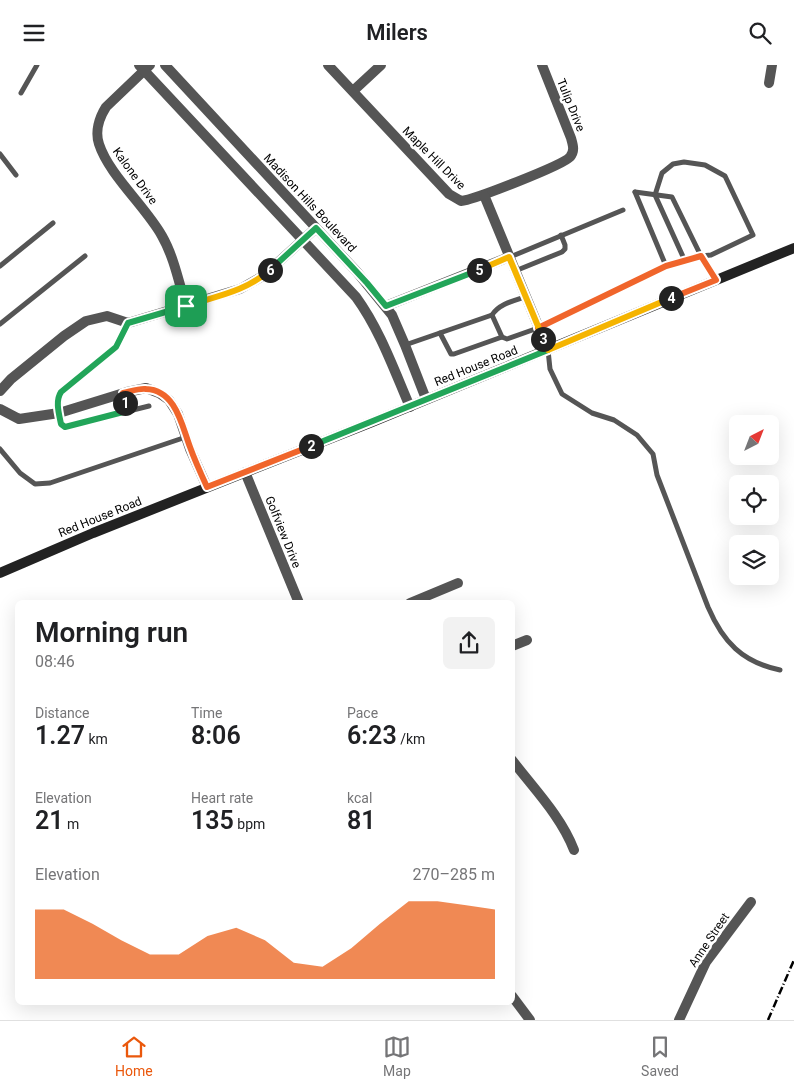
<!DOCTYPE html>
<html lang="en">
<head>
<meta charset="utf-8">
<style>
	body { margin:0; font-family:Roboto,sans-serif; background:#f2f2f2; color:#202124; height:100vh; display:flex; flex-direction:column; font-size:19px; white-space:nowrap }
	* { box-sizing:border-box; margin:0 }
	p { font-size:16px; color:#757577 }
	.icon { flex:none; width:28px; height:28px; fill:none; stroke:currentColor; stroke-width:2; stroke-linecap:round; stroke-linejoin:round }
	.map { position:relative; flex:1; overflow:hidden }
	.drawer { position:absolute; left:15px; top:535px; width:500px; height:405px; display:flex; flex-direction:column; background:#fff; border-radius:8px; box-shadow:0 5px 20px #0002 }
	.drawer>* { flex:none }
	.needle { width:32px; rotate:42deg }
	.fabs { position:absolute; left:729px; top:350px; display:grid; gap:10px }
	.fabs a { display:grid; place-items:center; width:50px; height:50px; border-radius:8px; background:#fff; box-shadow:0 5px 20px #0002; font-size:25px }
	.pin { position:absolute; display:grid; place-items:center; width:42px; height:42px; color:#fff; margin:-21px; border-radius:10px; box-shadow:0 2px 8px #0006 }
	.km { position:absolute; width:25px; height:25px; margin:-12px; border-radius:50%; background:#222; color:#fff; font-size:14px; line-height:25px; text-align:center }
	.round { display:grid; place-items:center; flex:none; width:52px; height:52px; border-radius:8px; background:#f2f2f2 }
	.overview { display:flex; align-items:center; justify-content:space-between; height:85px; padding:0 20px }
	h1 { font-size:28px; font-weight:600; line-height:38px }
	.stats { display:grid; grid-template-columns:repeat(3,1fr); gap:8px; height:85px; padding:5px 20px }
	.stats div { display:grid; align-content:center }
	.stats b { font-size:25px; font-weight:600 }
	.stats small { font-size:14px; font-weight:400 }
	.stats p { font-size:14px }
	.chart { height:140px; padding:10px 20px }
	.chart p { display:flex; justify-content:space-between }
	.chart svg { width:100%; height:90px; margin-top:5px; fill:#ea580c; opacity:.7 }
	header { display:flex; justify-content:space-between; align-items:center; height:65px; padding:0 20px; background:#fff; font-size:22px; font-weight:600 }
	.menu { display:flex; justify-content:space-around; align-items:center; height:70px; border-top:1px solid #e0e0e0; background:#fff; font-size:14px; color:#757577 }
	.menu a { display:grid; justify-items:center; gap:2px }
	.menu .on { color:#ea580c }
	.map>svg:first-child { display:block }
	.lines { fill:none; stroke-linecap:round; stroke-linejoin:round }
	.service { stroke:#555; stroke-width:5 }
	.minor { stroke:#555; stroke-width:10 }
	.tertiary { stroke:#555; stroke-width:10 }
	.secondary { stroke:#222; stroke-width:10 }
	.rail { stroke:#000; stroke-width:2.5; stroke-dasharray:8 2.5 1 2.5; stroke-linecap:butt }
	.split-1-casing { stroke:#fff; stroke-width:10 }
	.split-2-casing { stroke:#fff; stroke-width:10 }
	.split-3-casing { stroke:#fff; stroke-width:10 }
	.split-4-casing { stroke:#fff; stroke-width:10 }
	.split-5-casing { stroke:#fff; stroke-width:10 }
	.split-6-casing { stroke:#fff; stroke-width:10 }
	.split-7-casing { stroke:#fff; stroke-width:10 }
	.split-1 { stroke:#22a559; stroke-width:6 }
	.split-2 { stroke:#f0652b; stroke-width:6 }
	.split-3 { stroke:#22a559; stroke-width:6 }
	.split-4 { stroke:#f0652b; stroke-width:6 }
	.split-5 { stroke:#f5b400; stroke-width:6 }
	.split-6 { stroke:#22a559; stroke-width:6 }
	.split-7 { stroke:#f5b400; stroke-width:6 }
	.labels { text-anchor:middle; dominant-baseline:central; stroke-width:5; stroke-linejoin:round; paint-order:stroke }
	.street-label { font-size:12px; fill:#000; stroke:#fff }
</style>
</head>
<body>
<header><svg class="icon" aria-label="menu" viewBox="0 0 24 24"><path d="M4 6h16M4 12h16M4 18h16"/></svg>Milers<svg class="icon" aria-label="search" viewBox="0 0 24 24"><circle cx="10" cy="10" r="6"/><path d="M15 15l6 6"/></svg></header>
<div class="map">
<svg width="794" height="955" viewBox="0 0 794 955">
	<rect width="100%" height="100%" fill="#fff"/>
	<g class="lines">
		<!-- service -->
		<g class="service">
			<path d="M21,28L37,0"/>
			<path d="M0,89L16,110"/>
			<path d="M635,127L672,132L701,191L716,215"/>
			<path d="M635,127L666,201"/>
			<path d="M510,192L623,145"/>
			<path d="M0,201L53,158"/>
			<path d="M515,206L562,187L565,184V180L561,170"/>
			<path d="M492,250L502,272"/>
			<path d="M127,258L116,282L61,327C55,336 59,349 61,359L65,362L149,341"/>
			<path d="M0,259L85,191"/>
			<path d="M440,268L451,289H454L502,272L507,274L538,263L666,201L701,191L711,190L753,170L725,111L705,100L684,97L673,99L662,108L655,130L685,196"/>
			<path d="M405,280L492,250C499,239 513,236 525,232"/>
			<path d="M548,285L550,304L562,329L592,348L614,355L637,370L653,389L657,410L708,542C723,577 742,597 780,605"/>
			<path d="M123,329L127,346"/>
			<path d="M0,384L20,408L35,419L50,418L186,372"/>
		</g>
		<!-- minor -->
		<g class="minor">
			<path d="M150,0L106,42C99,53 95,67 99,79C109,110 146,142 162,171C174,192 179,218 186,241"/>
			<path d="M328,0L449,129L461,136C474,135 563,100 570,92C575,86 573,80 571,73L542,0"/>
			<path d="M769,18L772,0"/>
			<path d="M353,26L381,0"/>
			<path d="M484,130L548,285"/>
			<path d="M386,241L509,192"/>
			<path d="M0,326L11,314L64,271L86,256L107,251L128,258L240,224L263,211L316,163"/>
			<path d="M0,344L19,354L59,348L127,327L146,323L159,328L169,335L178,349L190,384L207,422"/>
			<path d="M245,407L299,538"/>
			<path d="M410,538L458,518"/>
			<path d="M512,581L527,575"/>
			<path d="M512,695C534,724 561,751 574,785"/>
			<path d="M512,931L530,955"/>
			<path d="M679,955L706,897L751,837"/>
		</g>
		<!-- tertiary -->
		<g class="tertiary">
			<path d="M139,0L356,232C380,265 394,305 410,342"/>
			<path d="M165,0L357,207L392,250L405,280L426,334"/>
		</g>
		<!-- secondary -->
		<path class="secondary" d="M0,508L93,468L372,357L794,183"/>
		<!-- rail -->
		<path class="rail" d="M768,955L794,895"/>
	</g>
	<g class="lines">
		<!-- split-1 casing -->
		<g class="split-1-casing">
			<path id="split-1" d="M125,338L127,346L65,362L61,359C59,349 55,336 61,327L116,282L128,258L186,241"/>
		</g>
		<!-- split-2 casing -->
		<g class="split-2-casing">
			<path id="split-2" d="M125,338L123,328C129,327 139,323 146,324C176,325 182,361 190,382C195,396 201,409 207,422L311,381"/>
		</g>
		<!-- split-3 casing -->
		<g class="split-3-casing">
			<path id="split-3" d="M311,381L548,285L543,274"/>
		</g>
		<!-- split-4 casing -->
		<g class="split-4-casing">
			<path id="split-4" d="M543,274L538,263L666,201L701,191L716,215L671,233"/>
		</g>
		<!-- split-5 casing -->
		<g class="split-5-casing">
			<path id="split-5" d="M479,205L509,192L548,285L671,233"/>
		</g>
		<!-- split-6 casing -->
		<g class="split-6-casing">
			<path id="split-6" d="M270,205L316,163L367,218L386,241L479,205"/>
		</g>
		<!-- split-7 casing -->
		<g class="split-7-casing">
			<path id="split-7" d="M186,241C216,231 245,227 270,205"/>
		</g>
		<!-- split-1 -->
		<use href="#split-1" class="split-1"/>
		<!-- split-2 -->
		<use href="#split-2" class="split-2"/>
		<!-- split-3 -->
		<use href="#split-3" class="split-3"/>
		<!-- split-4 -->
		<use href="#split-4" class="split-4"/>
		<!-- split-5 -->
		<use href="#split-5" class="split-5"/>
		<!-- split-6 -->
		<use href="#split-6" class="split-6"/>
		<!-- split-7 -->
		<use href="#split-7" class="split-7"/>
	</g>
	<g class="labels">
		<!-- street labels -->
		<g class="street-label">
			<text transform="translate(571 40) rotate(68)">Tulip Drive</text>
			<text transform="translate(434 93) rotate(45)">Maple Hill Drive</text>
			<text transform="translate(135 111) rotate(54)">Kalone Drive</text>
			<text transform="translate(310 138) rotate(47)">Madison Hills Boulevard</text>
			<text transform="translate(476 301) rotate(-22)">Red House Road</text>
			<text transform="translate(100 452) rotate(-22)">Red House Road</text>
			<text transform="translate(283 467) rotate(68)">Golfview Drive</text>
			<text transform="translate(709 875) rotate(-56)">Anne Street</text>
		</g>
	</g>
</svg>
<div class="fabs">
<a><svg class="needle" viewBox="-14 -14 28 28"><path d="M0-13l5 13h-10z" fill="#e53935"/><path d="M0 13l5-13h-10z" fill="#757577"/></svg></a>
<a><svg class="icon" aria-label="locate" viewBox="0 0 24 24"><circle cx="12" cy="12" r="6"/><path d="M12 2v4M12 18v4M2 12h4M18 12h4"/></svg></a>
<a><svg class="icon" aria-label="layers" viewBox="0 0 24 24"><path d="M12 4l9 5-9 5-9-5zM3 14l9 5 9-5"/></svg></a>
</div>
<div class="pin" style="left:186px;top:241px;background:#1e9e55"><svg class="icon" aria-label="arrive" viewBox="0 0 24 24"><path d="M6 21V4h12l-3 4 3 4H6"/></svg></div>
<b class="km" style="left:125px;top:338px">1</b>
<b class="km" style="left:311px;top:381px">2</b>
<b class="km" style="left:543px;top:274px">3</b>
<b class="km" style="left:671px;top:233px">4</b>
<b class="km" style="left:479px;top:205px">5</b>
<b class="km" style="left:270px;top:205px">6</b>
<section class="drawer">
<div class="overview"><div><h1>Morning run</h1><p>08:46</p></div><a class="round"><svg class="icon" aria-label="share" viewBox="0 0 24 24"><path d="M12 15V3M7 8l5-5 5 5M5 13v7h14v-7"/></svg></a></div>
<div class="stats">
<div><p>Distance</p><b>1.27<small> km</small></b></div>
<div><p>Time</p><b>8:06</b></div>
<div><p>Pace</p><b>6:23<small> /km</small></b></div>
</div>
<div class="stats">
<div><p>Elevation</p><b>21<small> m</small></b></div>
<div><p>Heart rate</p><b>135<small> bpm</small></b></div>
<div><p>kcal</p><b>81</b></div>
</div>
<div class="chart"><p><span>Elevation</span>270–285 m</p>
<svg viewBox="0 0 160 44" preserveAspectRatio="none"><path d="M0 44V10L10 10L20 17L30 25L40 32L50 32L60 23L70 19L80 25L90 36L100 38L110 29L120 17L130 6L140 6L150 8L160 10V44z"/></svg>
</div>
</section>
</div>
<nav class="menu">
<a class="on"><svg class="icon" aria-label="home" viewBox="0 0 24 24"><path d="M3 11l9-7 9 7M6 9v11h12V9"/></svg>Home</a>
<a><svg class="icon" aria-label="map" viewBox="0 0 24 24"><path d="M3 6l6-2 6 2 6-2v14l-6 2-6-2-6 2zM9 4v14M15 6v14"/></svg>Map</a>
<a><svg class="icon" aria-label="saved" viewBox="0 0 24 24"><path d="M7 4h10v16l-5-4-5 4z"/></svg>Saved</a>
</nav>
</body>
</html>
